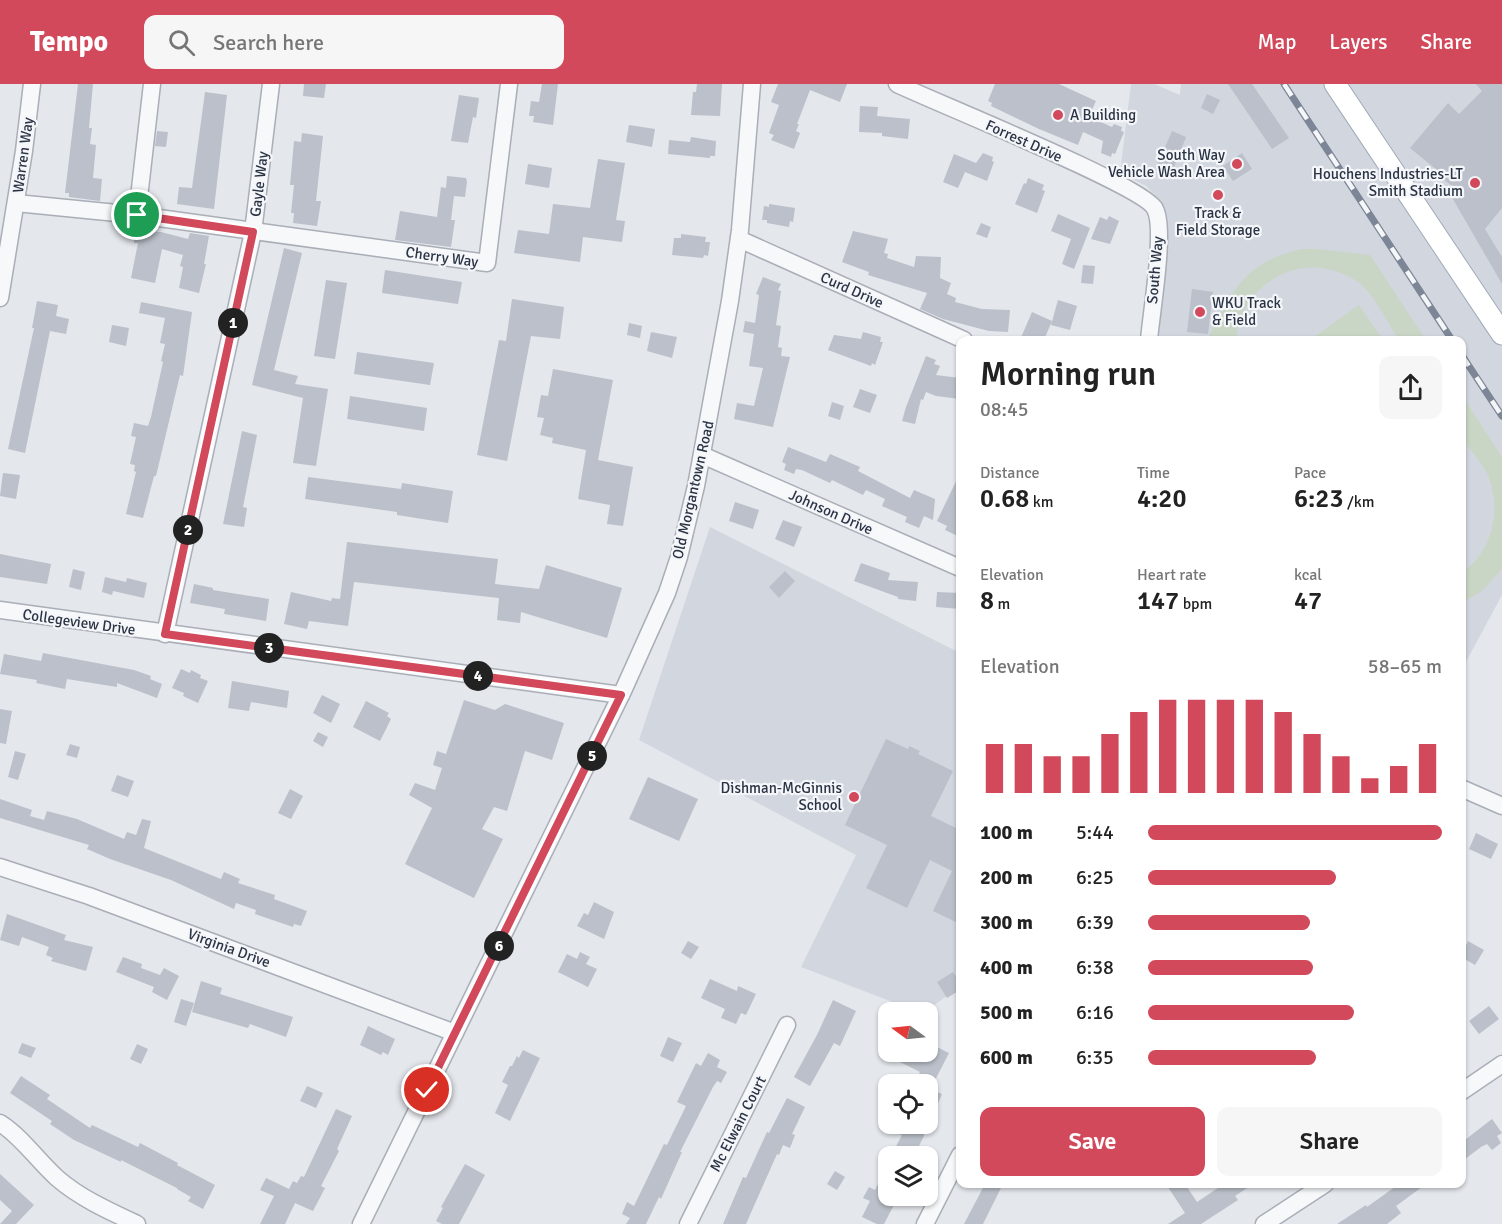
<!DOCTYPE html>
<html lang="en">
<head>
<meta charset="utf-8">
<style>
	body { margin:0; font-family:Signika,sans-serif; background:#f6f6f6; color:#222; height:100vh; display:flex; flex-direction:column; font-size:22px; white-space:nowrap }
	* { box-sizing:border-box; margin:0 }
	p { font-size:20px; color:#767676 }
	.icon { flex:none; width:33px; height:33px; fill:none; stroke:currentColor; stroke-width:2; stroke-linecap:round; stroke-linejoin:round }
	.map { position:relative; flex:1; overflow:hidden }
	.drawer { position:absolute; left:956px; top:252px; width:510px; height:852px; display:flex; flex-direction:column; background:#fff; border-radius:12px; box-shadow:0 2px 4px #0004 }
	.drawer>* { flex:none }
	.needle { width:39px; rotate:285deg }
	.tools { position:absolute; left:878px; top:918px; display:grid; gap:12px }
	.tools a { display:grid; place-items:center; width:60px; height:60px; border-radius:12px; background:#fff; box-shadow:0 2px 4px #0004; font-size:30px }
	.pin { position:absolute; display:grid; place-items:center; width:51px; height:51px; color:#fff; margin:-26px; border:3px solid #fff; border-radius:50%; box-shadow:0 2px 6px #0007 }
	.km { position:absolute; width:30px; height:30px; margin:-15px; border-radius:50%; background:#222; color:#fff; font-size:16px; line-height:30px; text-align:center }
	.round { display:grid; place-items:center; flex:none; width:63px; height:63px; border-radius:12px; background:#f6f6f6 }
	.overview { display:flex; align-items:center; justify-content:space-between; height:102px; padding:0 24px }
	h1 { font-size:33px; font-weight:600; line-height:45px }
	.figures { display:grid; grid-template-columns:repeat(3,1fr); gap:9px; height:102px; padding:6px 24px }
	.figures div { display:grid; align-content:center }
	.figures b { font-size:26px; font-weight:600 }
	.figures small { font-size:16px; font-weight:400 }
	.figures p { font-size:16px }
	.chart { height:168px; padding:12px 24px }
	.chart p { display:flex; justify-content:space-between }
	.chart svg { width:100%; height:108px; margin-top:6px; stroke:#d1495b; stroke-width:6 }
	.action { display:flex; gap:12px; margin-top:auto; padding:12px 24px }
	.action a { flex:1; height:69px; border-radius:12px; background:#d1495b; color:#fff; font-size:24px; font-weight:600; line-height:69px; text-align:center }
	.action a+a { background:#f6f6f6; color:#222 }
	ul { padding:0 24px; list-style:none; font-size:20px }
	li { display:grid; grid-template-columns:96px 72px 1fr; align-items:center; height:45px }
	li i { height:15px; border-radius:8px; background:#d1495b }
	header { display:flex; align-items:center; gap:36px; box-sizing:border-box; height:84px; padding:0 30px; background:#d1495b; color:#fff }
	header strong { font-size:28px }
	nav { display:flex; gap:33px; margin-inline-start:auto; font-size:21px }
	.search { width:420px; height:54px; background:#f6f6f6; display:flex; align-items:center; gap:15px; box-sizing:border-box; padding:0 21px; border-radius:12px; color:#767676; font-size:22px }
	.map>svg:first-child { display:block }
	.built { fill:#d2d6de }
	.green { fill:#c9d6c5 }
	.building { fill:#bbc0ca }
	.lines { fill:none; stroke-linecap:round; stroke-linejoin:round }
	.minor-casing { stroke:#a9aeb7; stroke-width:19 }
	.major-casing { stroke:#a3abb8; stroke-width:23 }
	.minor { stroke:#f7f8fa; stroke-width:16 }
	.major { stroke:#fff; stroke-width:21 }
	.rail-casing { stroke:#7d8696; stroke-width:7 }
	.rail { stroke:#f4f6f9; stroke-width:4.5; stroke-dasharray:14; stroke-linecap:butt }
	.route-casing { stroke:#fff; stroke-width:12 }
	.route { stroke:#d1495b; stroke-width:8 }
	.poi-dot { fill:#d1495b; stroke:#f4f6f9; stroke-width:2 }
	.labels { text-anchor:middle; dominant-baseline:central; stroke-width:4.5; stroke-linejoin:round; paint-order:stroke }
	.poi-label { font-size:15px; fill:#2b3445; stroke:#f4f6f9; text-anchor:end }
	.street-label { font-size:15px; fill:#2b3445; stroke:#f4f6f9 }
</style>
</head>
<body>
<header>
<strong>Tempo</strong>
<div class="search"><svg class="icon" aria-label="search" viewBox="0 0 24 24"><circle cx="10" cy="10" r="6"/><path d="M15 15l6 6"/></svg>Search here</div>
<nav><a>Map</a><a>Layers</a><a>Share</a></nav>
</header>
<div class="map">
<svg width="1502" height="1140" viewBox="0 0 1502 1140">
	<rect width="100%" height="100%" fill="#e4e7ec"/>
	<!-- built -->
	<g class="built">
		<path d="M1131,0H1154L1180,11L1181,0H1502V511L1461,587V256H1158L1168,155L1167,131L1160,116L1146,102L1120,89Z"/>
		<path d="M710,443L960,569V902L925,928H919L801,883L856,771L639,656Z"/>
	</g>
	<!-- green -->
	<g class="green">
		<path d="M1302,165H1317L1370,171L1426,256H1399C1389,241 1376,215 1363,202C1356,195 1344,190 1335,187C1288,172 1239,208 1236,256H1207C1233,207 1243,178 1302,165Z"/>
		<path d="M1359,221L1383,256H1310Z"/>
		<path d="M1461,310L1502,373V485L1482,507L1461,519V489C1493,469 1502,425 1488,391C1481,377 1469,366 1462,352C1457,341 1461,322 1461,310Z"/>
	</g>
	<!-- building -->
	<g class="building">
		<path d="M78,0H93L89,44H92L90,60L96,61L93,94L102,95L100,117L69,113V109H65Z"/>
		<path d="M304,0H326L324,14L303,12Z"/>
		<path d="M542,0H558L553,41L533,38L534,32H529L531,17L539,18Z"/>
		<path d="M697,0H722L720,32L691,31L693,8H696Z"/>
		<path d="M778,0H847L840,18L810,6L797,40H799L796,47L800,49L794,65L771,56L774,51L769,49L779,21L771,18Z"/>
		<path d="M995,0H1059L1096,17L1090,30L1094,32L1092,34L1112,43L1114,40L1122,43L1121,47L1124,48L1115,70L1112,69L1111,73L1101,69L1103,57L1083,48L1078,61L1039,45L991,22L992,19L988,17Z"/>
		<path d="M1228,0H1252L1289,54L1272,65Z"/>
		<path d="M1476,0H1502V124L1485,145L1502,173V200L1450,110L1455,104L1440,93L1443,91L1410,64L1448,19L1459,30L1482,7Z"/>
		<path d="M205,8L227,11L214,125L177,120L179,103L192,104Z"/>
		<path d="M1207,10L1220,16L1213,30L1201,24Z"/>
		<path d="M459,11L479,14L476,34L473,33L468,59L451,57Z"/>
		<path d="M860,22L878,23L877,32L910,35L908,55L882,52V49L859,48Z"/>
		<path d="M629,41L655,45L652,63L626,58Z"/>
		<path d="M157,47L168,48L166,63L155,62Z"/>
		<path d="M1172,47L1186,53L1171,91L1156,84Z"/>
		<path d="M302,49L323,52L316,117H321L317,142L293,139L294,129H291L294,101H290L294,57L301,58Z"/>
		<path d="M691,53L716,57L715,72H710V74L668,70L669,56L690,58Z"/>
		<path d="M983,69L993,73L992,77L994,78L987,97L965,88L958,104L943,98L954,70L976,79Z"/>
		<path d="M1242,69L1252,85L1233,97L1223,82Z"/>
		<path d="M598,75L625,79L616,136L625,137L622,158L583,153L580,178L514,169L518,146L549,150L553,120L590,124Z"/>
		<path d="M528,80L552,84L549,104L525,100Z"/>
		<path d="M447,92L466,94L467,98L465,113L454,112L451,136H455L451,163L395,156L400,127L437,133L441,103L446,104Z"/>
		<path d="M1028,94L1044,101L1042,106L1045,107L1037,129L1015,120L1024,99L1026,100Z"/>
		<path d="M769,120L795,124L793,138L790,137L789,143L767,139V136H762L764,122L769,123Z"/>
		<path d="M1058,130L1090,144L1074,185L1062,180L1071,155L1051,147Z"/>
		<path d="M1109,132L1119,137L1110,160L1091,155L1100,133L1107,136Z"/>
		<path d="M981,139L991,143L987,154L976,150Z"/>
		<path d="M134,147L161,148L188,155L190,149L209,152L204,180H206L199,209L179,204L183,183L180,182L183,171L162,165L155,199L131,194L138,159H134Z"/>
		<path d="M853,147L888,155L884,169L888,170L887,174L914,183L916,172L941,173L940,194L951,199L947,210L956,214L955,218L982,225L1010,226L1008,248L989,247L943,235L920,225L927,209L868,191L869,188L842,178Z"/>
		<path d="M681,150L706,153L705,158H710L708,172L704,171L703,174L672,171L674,154H681Z"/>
		<path d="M284,164L302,169L274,286L298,292L295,300L328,305L316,382L293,379L303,314L252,301Z"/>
		<path d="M1083,181L1095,182L1093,200L1081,199Z"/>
		<path d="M385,186L462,198L458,220L382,209Z"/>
		<path d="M763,193L781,200L778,206L781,207L776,241L781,242L778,263L782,264L781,272L790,273L773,343L734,335L737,319L754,322L763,284L749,282L754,250L743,248L745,237L755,239L759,211L756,210Z"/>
		<path d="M326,196L347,199L335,275L314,272Z"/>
		<path d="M1192,205L1213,208L1208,250L1187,248Z"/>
		<path d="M512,215L564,223L560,255L531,252L507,377L477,371L499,256L506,257Z"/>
		<path d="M1058,216L1077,222L1070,246L1051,241Z"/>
		<path d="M37,217L58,221L56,232L69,235L66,250L50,247L25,369L8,365L34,244H32Z"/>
		<path d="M141,218L192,228L183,292L180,291L156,392H154L143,434L126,430L136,388L134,387L135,381L130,380L136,353L131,352L134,339L148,342L151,333L163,278L161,277L165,260L160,259L165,234L139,229Z"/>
		<path d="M1032,228L1052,237L1044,256H1020Z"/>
		<path d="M629,239L642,242L640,254L627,251Z"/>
		<path d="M112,241L129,244L126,262L109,258Z"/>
		<path d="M651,248L677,253L672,274L647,267Z"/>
		<path d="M863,248L881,253L880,258H883L875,281L872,279L871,282L828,266L834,251L861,255Z"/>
		<path d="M357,268L434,279L430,301L354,290Z"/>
		<path d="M926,272L936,276L934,280L940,282L936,291L960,294V315L936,312L926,308L923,316L921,315L915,340L902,337L906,323Z"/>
		<path d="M553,285L613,296L598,376L633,383L623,442L607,440L610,421L578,415L586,366L552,359L553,354L540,351L544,334L537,333L541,311L548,312Z"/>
		<path d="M860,305L877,311L870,329L853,323Z"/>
		<path d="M350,312L427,324L424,347L347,335Z"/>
		<path d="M832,318L844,322L840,336L828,332Z"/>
		<path d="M242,347L257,351L243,423L247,424L244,443L223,440Z"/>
		<path d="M788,363L826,378L830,370L860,383L858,387L910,414L914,406L935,415L933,436L924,432L919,444L905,438L907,433L882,422L885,415L866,406L863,411L832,396L830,399L802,386L796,385L794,390L784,386L786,380L782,378Z"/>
		<path d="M3,389L20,391L16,415L0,412Z"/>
		<path d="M960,389V453L945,446L947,442L937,437Z"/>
		<path d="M308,393L401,405L402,399L453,407L448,439L397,431V428L305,415Z"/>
		<path d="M735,418L759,426L753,445L729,437Z"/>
		<path d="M783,436L802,443L794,463L775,455Z"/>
		<path d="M347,458L498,475L495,500L539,505L546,481L622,504L607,554L521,528L520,539L497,536L499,514L354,498L348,542L309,537L307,545L284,540L291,508L331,517L332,514L340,515Z"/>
		<path d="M0,470L51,480L47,500L0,493Z"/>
		<path d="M861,479L890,489L888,496L918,498L916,517L898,515V513L854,497Z"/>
		<path d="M73,485L85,488L81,506L69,503Z"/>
		<path d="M785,487L795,497L779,514L769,503Z"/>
		<path d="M105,493L126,498L127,494L147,499L144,514L113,507L112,511L102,508Z"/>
		<path d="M194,500L213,504V506L269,515L266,537L224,530L225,525L190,519Z"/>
		<path d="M937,508L960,509V525L936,523Z"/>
		<path d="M43,569L134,586L151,592L150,595L162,600L157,614L117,599V603L67,595L65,605L36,599L37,596L0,590L4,570L41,577Z"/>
		<path d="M181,585L190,589L191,586L201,591L200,594L208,597L198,619L183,612L184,609L172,604Z"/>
		<path d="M232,597L289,607L287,624L251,618L249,627L228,624Z"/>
		<path d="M322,611L340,620L331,639L313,629Z"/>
		<path d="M464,616L495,626L505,620L564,639L552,676L525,667L507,727L494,723L482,745L503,755L474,814L405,780L432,724L409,711L415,699L435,706L442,684L433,681L437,667L446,670Z"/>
		<path d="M366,617L389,629L387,632L391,635L380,657L353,643Z"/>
		<path d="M0,625L12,627L6,660L0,659Z"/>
		<path d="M318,648L328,653L323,663L313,657Z"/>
		<path d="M886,655L908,665L909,662L920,667L918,670L953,687L931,732L960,746V840L933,827L952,787L930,776L907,824L866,804L887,761L845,741Z"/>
		<path d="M70,660L80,663L77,674L66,671Z"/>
		<path d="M15,667L26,670L18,696L8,693Z"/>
		<path d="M117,691L134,697L128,713L111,707Z"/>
		<path d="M648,693L698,715L679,757L629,735Z"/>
		<path d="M290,705L303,712L291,735L278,729Z"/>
		<path d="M0,715L32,726L30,732L44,736L47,727L77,735L124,755L127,748L136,751L142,735L151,737L144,764L221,795L224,788L240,795L238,799L275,811L274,815L307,827L301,842L294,840L293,843L255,830L256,826L236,819L234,825L171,796L110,775L87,765L89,761L0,734Z"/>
		<path d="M1476,749L1498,760L1491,775L1469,765Z"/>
		<path d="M594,818L614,828L604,855L577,842L584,829L588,831Z"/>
		<path d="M7,830L66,851L64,856L93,863L86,887L51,877L53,874L46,871L49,863L22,853L19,862L0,856Z"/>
		<path d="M688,857L699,863L691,875L681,869Z"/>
		<path d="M1468,857L1484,866L1475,881L1461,873Z"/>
		<path d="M580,868L590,873L586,880L597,885L588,903L558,888L567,870L577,875Z"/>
		<path d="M123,873L142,880L141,884L160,891L164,884L179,892L167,916L152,908L154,903L116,888Z"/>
		<path d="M953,888L960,899V906L947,914L937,898Z"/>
		<path d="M710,895L737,907L738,902L756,910L746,931L741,929L736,940L721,934L725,925L701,914Z"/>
		<path d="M201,897L222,904L220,910L293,933L286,953L250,940L248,944L192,928Z"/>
		<path d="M181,915L194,919L186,942L174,938Z"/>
		<path d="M833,916L856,927L840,962L834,959L810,1002L794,993L817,951Z"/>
		<path d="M1489,922L1499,935L1479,950L1469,937Z"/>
		<path d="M368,942L395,955L388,971L383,968L381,971L360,961Z"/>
		<path d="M668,953L682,959L673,978L660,972Z"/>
		<path d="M927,958L949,969L933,1000H914L920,988L898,977L903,968H927Z"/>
		<path d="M22,959L36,964L31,974L18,969Z"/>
		<path d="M137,960L148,965L141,980L130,975Z"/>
		<path d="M523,966L540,974L510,1037L495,1029L508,1001L502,998L510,982H512L517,972L519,974Z"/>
		<path d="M708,969L720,976L717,983L727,988L721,999L717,997L713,1003L680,1068H682L661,1115L659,1113L646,1140H626L630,1134L622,1130L627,1118L634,1122L664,1060L667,1061L686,1022L677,1018L696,979L701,982Z"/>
		<path d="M21,992L50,1011L47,1015L90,1044L92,1041L138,1063L140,1059L178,1079L177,1081L215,1101L203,1125L188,1117L191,1113L177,1105V1104L121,1076V1078L74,1056L50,1040L52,1037L10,1009Z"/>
		<path d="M307,1002L323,1009L316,1024L300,1017Z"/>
		<path d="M927,1004L942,1010L927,1045Z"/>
		<path d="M787,1014L805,1023L792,1050L795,1051L790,1064L783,1061L779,1071L777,1070L746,1140H723L743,1093L746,1094L767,1048L769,1049Z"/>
		<path d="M336,1025L352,1032L337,1065L339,1067L321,1102L325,1104L313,1127L295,1119L285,1140H260L274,1112L260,1106L266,1094L289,1105L293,1097L297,1099L301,1092L304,1093Z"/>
		<path d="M1492,1035L1502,1049L1497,1052L1501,1059L1492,1066L1487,1060L1481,1063L1461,1078V1059Z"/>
		<path d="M903,1040H908L924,1047V1052L914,1072H891L902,1051L898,1050Z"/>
		<path d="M465,1080L485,1091L459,1140H442L436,1137L443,1124L441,1123Z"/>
		<path d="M888,1080V1113L896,1117L884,1140H877L862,1133L870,1117L863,1114L869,1103L875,1106Z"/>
		<path d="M835,1087L845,1093L837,1106L827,1100Z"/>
		<path d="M0,1090L34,1121L16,1140H0L12,1127L0,1116Z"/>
		<path d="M985,1100H1003L983,1140H964Z"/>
		<path d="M1166,1100H1185L1197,1118L1224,1100H1253L1235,1112L1238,1116L1201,1140H1168L1185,1129Z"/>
		<path d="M1399,1100H1426L1396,1122L1401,1129L1387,1140H1337L1366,1121L1367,1123Z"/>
	</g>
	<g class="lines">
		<!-- minor casing -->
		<g class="minor-casing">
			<g id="minor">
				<path d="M897,0C934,18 1144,102 1155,125C1166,145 1151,230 1149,256"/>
				<path d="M16,119L137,131L487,179L509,0"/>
				<path d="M137,131L152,0"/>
				<path d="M739,155L964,256"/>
				<path d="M0,214L24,67L32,0"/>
				<path d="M702,371L960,484"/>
				<path d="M0,526L621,611"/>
				<path d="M165,550L253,148L271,0"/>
				<path d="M1461,704L1502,722"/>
				<path d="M0,783L89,812L455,949"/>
				<path d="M1461,1008L1502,980"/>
				<path d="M0,1039C22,1053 37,1076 57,1094C80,1114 109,1127 137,1140"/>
				<path d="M361,1140L623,607L667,509L679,473L696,402L730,217L740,146L752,0"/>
				<path d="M688,1140L787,941"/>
				<path d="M925,1140L960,1071"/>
				<path d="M1264,1140L1325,1100"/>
			</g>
		</g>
		<!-- major casing -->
		<g class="major-casing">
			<path id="major" d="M1335,0L1502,250"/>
		</g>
		<!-- minor -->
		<use href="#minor" class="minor"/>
		<!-- major -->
		<use href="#major" class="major"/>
		<!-- rail casing -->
		<g class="rail-casing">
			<g id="rail">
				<path d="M1284,0L1452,256"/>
				<path d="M1461,270L1502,332"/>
			</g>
		</g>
		<!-- rail -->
		<use href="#rail" class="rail"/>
	</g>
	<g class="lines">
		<!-- route casing -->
		<g class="route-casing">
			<path id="route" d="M137,131L253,148L165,550L621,611L427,1006"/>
		</g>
		<!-- route -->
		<use href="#route" class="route"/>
	</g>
	<!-- markers -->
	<g class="poi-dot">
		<circle cx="1058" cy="31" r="6"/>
		<circle cx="1237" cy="80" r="6"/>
		<circle cx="1475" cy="99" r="6"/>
		<circle cx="1218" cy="111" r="6"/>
		<circle cx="1200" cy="228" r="6"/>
		<circle cx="854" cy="713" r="6"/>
	</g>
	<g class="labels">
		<!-- poi labels -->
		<g class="poi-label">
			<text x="1070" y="31" text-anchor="start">A Building</text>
			<text x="1225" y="71">South Way<tspan x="1225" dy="17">Vehicle Wash Area</tspan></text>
			<text x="1463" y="90">Houchens Industries-LT<tspan x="1463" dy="17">Smith Stadium</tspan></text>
			<text x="1218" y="129" text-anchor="middle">Track &amp;<tspan x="1218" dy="17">Field Storage</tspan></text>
			<text x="1212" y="219" text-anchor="start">WKU Track<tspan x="1212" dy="17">&amp; Field</tspan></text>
			<text x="842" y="704">Dishman-McGinnis<tspan x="842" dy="17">School</tspan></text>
		</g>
		<!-- street labels -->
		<g class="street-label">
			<text transform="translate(1024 57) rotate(24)">Forrest Drive</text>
			<text transform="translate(23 71) rotate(-82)">Warren Way</text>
			<text transform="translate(259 100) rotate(-83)">Gayle Way</text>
			<text transform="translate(442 173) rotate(8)">Cherry Way</text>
			<text transform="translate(1155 186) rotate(-85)">South Way</text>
			<text transform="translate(852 206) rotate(24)">Curd Drive</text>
			<text transform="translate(693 406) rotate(-77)">Old Morgantown Road</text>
			<text transform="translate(831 428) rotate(24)">Johnson Drive</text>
			<text transform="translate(79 538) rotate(8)">Collegeview Drive</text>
			<text transform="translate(229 864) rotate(20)">Virginia Drive</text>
			<text transform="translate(738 1040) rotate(-63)">Mc Elwain Court</text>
		</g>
	</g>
</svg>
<div class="tools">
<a><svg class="needle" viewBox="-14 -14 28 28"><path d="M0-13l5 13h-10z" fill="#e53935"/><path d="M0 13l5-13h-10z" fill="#767676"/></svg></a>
<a><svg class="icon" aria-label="locate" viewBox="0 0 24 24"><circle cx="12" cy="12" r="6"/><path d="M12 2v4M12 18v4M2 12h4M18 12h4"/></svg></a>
<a><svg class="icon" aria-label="layers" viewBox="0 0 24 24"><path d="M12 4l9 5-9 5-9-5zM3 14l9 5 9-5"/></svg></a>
</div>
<div class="pin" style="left:137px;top:131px;background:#1e9e55"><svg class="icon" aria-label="arrive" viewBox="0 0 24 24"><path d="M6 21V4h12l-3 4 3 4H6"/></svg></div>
<div class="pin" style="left:427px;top:1006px;background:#d93025"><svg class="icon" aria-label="check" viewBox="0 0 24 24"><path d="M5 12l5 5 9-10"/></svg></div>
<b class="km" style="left:233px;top:239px">1</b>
<b class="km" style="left:188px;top:446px">2</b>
<b class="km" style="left:269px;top:564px">3</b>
<b class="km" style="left:478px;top:592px">4</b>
<b class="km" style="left:592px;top:672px">5</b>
<b class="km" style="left:499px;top:862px">6</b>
<section class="drawer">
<div class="overview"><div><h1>Morning run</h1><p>08:45</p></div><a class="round"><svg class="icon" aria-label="share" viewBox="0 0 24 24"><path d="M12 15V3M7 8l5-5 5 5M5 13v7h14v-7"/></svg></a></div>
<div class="figures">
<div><p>Distance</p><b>0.68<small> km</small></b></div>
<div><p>Time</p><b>4:20</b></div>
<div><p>Pace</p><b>6:23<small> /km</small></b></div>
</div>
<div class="figures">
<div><p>Elevation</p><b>8<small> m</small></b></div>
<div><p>Heart rate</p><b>147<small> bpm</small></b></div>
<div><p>kcal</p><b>47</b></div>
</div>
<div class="chart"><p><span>Elevation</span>58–65 m</p>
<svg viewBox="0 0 160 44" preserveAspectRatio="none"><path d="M5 44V24M15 44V24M25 44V29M35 44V29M45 44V20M55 44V11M65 44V6M75 44V6M85 44V6M95 44V6M105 44V11M115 44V20M125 44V29M135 44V38M145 44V33M155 44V24"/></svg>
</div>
<ul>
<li><b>100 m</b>5:44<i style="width:100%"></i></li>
<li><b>200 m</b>6:25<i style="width:64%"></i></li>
<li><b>300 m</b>6:39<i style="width:55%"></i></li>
<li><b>400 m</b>6:38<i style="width:56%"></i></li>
<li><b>500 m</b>6:16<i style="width:70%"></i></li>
<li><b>600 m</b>6:35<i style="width:57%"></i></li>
</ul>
<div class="action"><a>Save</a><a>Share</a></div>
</section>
</div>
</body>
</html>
